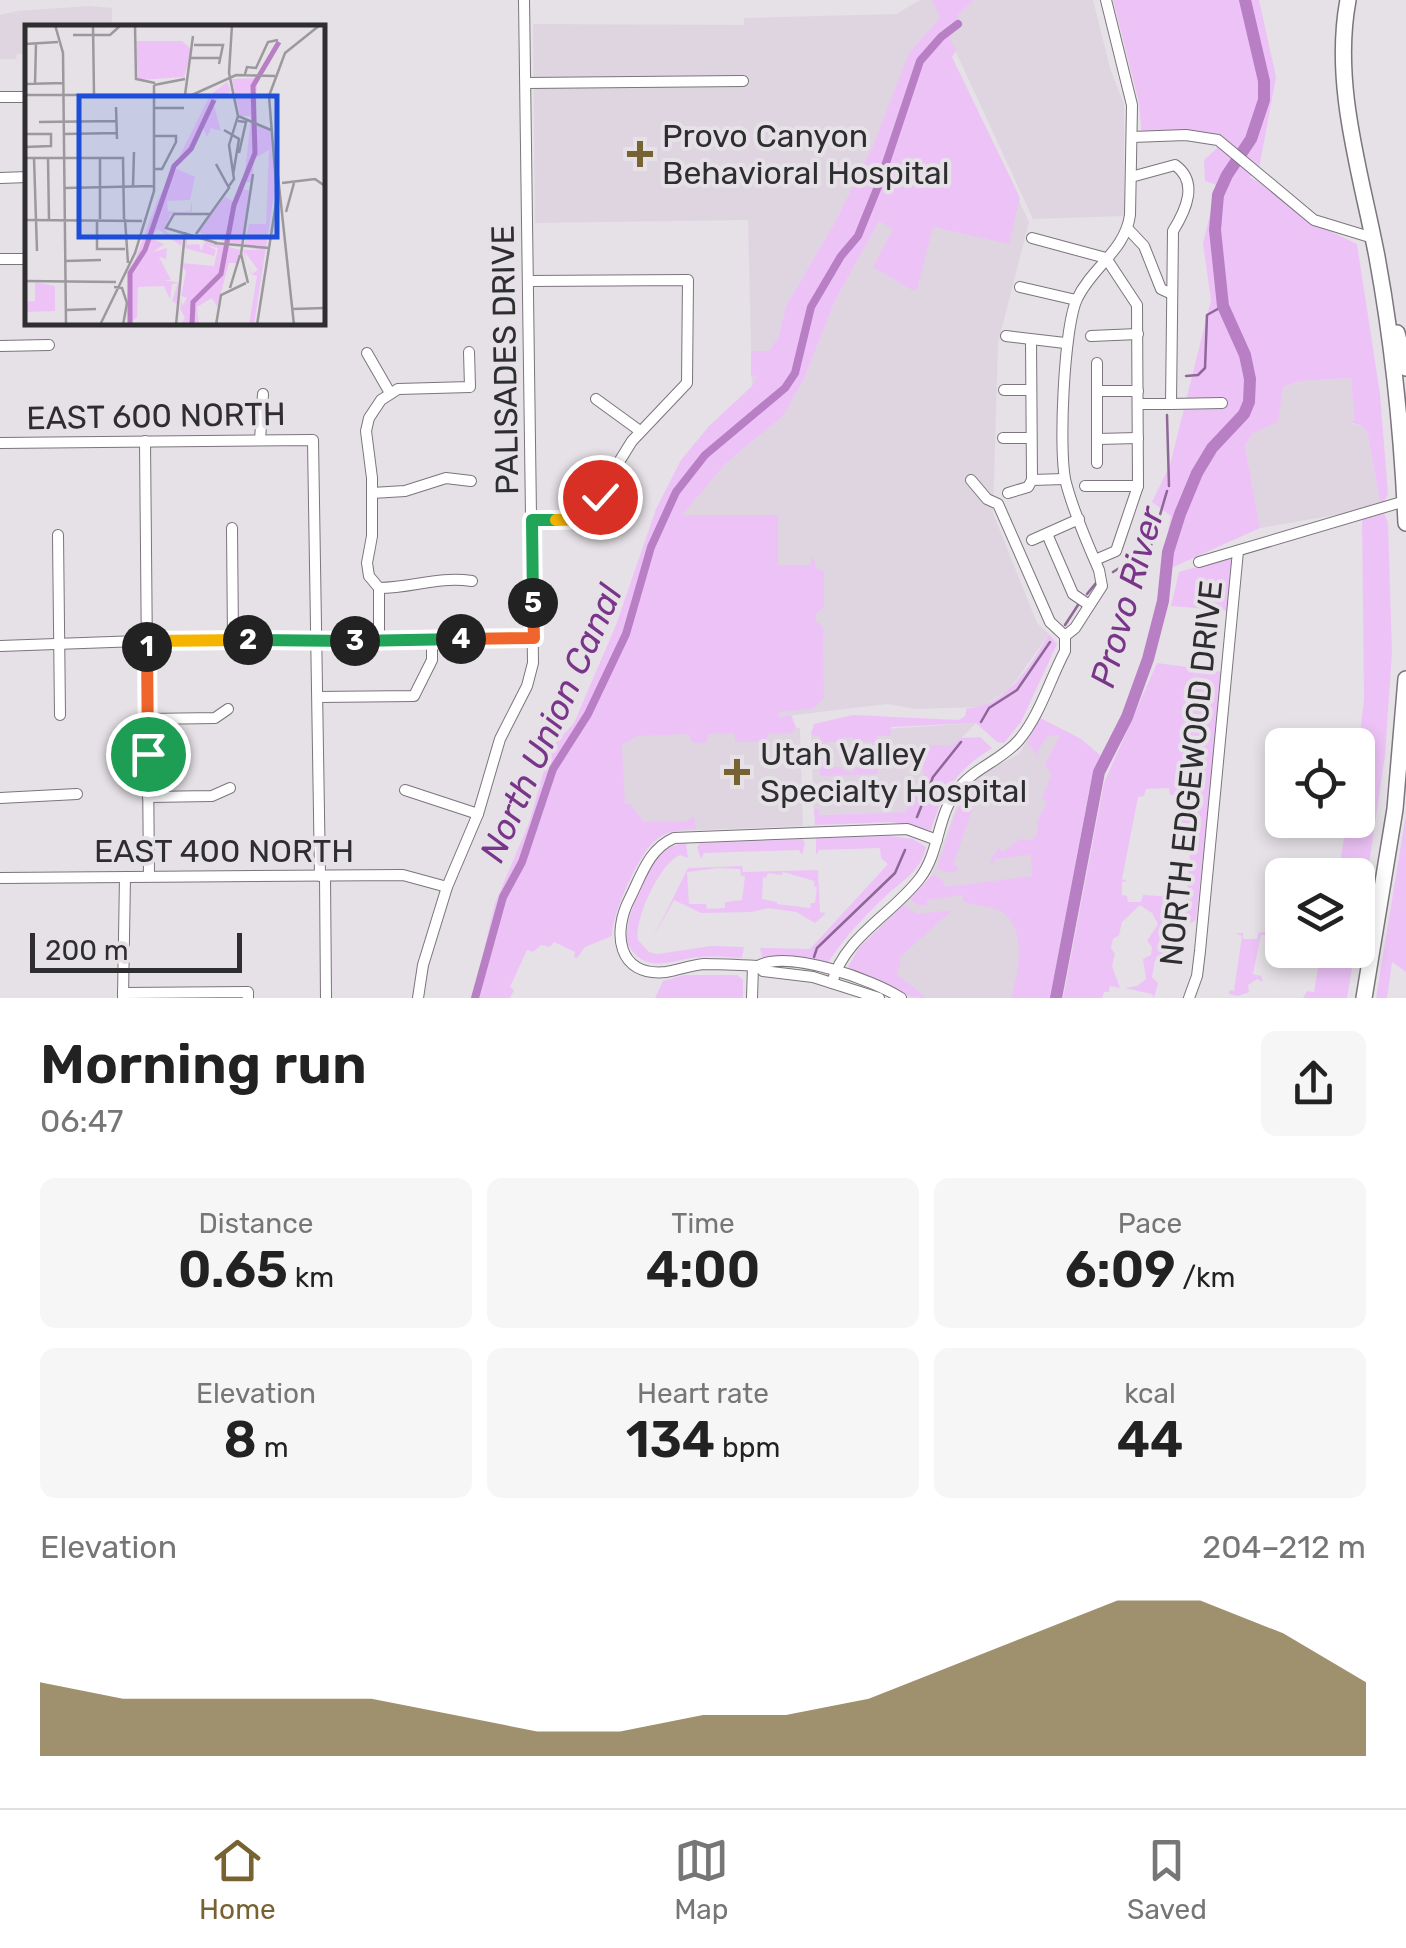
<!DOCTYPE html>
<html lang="en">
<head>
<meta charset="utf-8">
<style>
	body { margin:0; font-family:Rubik,sans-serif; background:#f6f6f6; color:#222; height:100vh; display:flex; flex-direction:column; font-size:38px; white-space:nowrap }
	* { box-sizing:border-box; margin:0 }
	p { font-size:32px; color:#767676 }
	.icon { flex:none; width:55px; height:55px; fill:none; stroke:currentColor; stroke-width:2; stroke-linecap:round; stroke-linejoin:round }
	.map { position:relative; height:998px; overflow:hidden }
	.panel { display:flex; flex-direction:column; background:#fff; flex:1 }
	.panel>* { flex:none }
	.fabs { position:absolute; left:1265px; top:728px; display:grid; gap:20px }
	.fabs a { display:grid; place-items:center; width:110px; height:110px; border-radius:15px; background:#fff; box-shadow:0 5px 15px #0003; font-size:50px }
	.scale { position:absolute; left:30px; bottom:25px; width:212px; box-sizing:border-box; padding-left:10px; border:5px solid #2e2d2f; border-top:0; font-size:28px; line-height:35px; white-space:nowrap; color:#2e2d2f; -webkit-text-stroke:8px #e5e1e6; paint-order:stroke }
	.pin { position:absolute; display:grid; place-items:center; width:85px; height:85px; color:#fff; margin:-42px; border:5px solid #fff; border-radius:50%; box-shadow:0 2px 10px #0007 }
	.km { position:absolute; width:50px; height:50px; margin:-25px; border-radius:50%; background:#222; color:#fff; font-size:28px; line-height:50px; text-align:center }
	.round { display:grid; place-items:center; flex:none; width:105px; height:105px; border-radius:15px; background:#f6f6f6 }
	.overview { display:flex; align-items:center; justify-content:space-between; height:170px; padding:0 40px }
	h1 { font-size:55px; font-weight:600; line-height:75px }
	.figures { display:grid; grid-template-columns:repeat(3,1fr); gap:15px; height:170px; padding:10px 40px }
	.figures div { display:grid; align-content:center; border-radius:15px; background:#f6f6f6; text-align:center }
	.figures b { font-size:50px; font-weight:600 }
	.figures small { font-size:28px; font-weight:400 }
	.figures p { font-size:28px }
	.chart { height:280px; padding:20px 40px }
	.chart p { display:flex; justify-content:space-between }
	.chart svg { width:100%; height:180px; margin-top:10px; fill:#776332; opacity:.7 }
	.tabs { display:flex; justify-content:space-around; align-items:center; height:140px; border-top:2px solid #e0e0e0; background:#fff; font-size:28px; color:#767676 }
	.tabs a { display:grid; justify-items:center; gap:5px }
	.tabs .selected { color:#776332 }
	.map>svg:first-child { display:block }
	.built { fill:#ded5e1 }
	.green { fill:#edc3f7; fill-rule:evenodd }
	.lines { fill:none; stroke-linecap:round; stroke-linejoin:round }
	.stream { stroke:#8f6698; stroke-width:2.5 }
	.canal { stroke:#b87fc5; stroke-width:8 }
	.river { stroke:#b87fc5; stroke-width:12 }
	.minor-casing { stroke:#7a767b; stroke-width:12 }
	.highway-casing { stroke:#7a767b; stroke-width:18 }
	.minor { stroke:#fff; stroke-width:10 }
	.highway { stroke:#fff; stroke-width:15 }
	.split-1-casing { stroke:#fff; stroke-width:20 }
	.split-2-casing { stroke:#fff; stroke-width:20 }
	.split-3-casing { stroke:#fff; stroke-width:20 }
	.split-4-casing { stroke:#fff; stroke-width:20 }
	.split-5-casing { stroke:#fff; stroke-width:20 }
	.split-6-casing { stroke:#fff; stroke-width:20 }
	.split-7-casing { stroke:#fff; stroke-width:20 }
	.split-1 { stroke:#f0652b; stroke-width:12 }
	.split-2 { stroke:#f5b400; stroke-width:12 }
	.split-3 { stroke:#22a559; stroke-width:12 }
	.split-4 { stroke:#22a559; stroke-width:12 }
	.split-5 { stroke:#f0652b; stroke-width:12 }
	.split-6 { stroke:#22a559; stroke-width:12 }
	.split-7 { stroke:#f5b400; stroke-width:12 }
	.poi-dot { fill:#776332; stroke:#e5e1e6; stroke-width:4 }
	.labels { text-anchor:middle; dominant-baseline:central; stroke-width:8; stroke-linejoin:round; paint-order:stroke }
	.poi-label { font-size:32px; fill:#2e2d2f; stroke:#e5e1e6; text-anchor:start }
	.street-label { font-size:32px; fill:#2e2d2f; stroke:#e5e1e6 }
	.water-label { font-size:35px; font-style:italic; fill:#793589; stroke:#e5e1e6 }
	.inset-river { fill:none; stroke:#b87fc5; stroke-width:5 }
	.inset-road { fill:none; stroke:#9c999d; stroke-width:2.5 }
	.view { fill:#1d4ed8; fill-opacity:0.15; stroke:#1d4ed8; stroke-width:5 }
	.inset-edge { fill:none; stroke:#2e2d2f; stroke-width:5 }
</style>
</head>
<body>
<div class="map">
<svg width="1406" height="998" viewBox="0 0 1406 998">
	<rect width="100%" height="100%" fill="#e5e1e6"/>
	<!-- built -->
	<g class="built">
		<path d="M920,0H932L950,37L958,15L974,0H1093L1110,68L1124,104V216L1033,219L950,39L875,141L835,222L786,306L778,338L752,386L748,220L535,223L533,24L744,25V18L896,14Z"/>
		<path d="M89,6L112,8V25L158,27L28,28L27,54H17L16,59H0V15L18,11Z"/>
		<path d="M951,59L1029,222L998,343L993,513L1037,623L1049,634L1009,690L981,707L916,709L887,704L778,717V515H681L725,464L783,416L804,379L835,301L879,221Z"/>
		<path d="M1351,378L1354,422L1351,424L1360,425L1367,431L1381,507L1260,528L1245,447L1253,433L1282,387L1299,381Z"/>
		<path d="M607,717L800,728L803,826L669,831L648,846L582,772Z"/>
		<path d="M1040,718L1081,739L1045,867L1019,998H909L891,986L848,967L859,948L930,879L957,805L971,785L984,773L1019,754Z"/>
		<path d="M976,723L924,776L907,812L814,815L811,734Z"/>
	</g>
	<!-- green -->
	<g class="green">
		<path d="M932,0H974L958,15V24L950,38L956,51L952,57L1020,198L1009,244L933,227L917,289L912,290L873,267L893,229L879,221L835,301L804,379L783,416L725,464L682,515H778V565H811V556L814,558L816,568L824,571V607L816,614V621L823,627L824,698L813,709L779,712V717L791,715L796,727L792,733L769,734L765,742H735L734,733L707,734V742L697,744L691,741L689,734L637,736L622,745L625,804H630L644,822L687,821L694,816L696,829C683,830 670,830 658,838C640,850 612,914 612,936L585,947L577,958L574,957L575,952L554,942L550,947L541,945L533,952L527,950L510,987L514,990L510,998H473L495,903L529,823L550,749L574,723L616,625L656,509L681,460L709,426L752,386L758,374L751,377V351H769L778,338L786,306L835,222L875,141L909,53L940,18Z"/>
		<path d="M1113,0H1259L1276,77L1258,174L1249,177L1267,186L1307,220L1357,244L1380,394L1388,494L1381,507L1367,431L1360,425L1348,422L1354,421L1351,378L1299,381L1283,387L1278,422L1253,433L1245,446L1260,528L1160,573L1171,516L1152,502L1170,465L1211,300L1203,243L1217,185L1205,181L1204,160L1226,140L1142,137L1139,103Z"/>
		<path d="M1383,511L1388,523L1392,652L1385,755L1358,939V875H1338L1347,820H1358V752L1364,699L1362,518Z"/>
		<path d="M1232,557L1230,611L1171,606L1179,572Z"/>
		<path d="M1049,634L1057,644L1021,722L1004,743L997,742L976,723L891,727V736H877V774L820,776V737L811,734L814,724L853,715L959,720L965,716L967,708C1006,707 1031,665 1049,634ZM844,737H852L856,742H871L872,766L857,767L852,772H847L841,767H826V762H822V748H825L826,742H840Z"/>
		<path d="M1157,663L1224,672L1196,920L1191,923L1180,920L1185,919L1190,853L1172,850L1177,849L1176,796L1170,795L1169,788L1146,789L1144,796L1138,797L1122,879L1127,881L1122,882V895L1127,896L1128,902H1141L1143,895L1174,897L1166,898L1164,918L1171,920L1169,926L1162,925L1159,944L1167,945L1164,961L1155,960L1152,977L1158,983L1154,998L1152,994L1125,988L1137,986L1146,979L1143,959L1151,955L1152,947L1147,941L1158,924L1152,913L1140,905L1122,922L1119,935L1113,939L1111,948L1115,954L1112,966L1120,988L1110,986L1109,992H1104L1102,998H1063L1104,783Z"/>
		<path d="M1040,718L1081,739L1100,755L1089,791L1050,998H1011C1018,974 1028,930 1002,912C992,905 975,907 963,901L962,895L927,900V905L919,906L910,899L933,874L943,881L945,887L1032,876L1031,855L994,859L992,867L990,861L998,848L1003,852L1020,839L1032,840L1038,832L1037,821L1047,802L1042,799L1051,775L1045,764L1060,735L1048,736L1038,750L1039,757L1027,742Z"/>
		<path d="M980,737L992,748C958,769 942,792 931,830L892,822L815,825L814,809H819V815L906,812L924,776L922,745H953L960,738Z"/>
		<path d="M972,784L982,800L981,803L975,801L953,865L959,867L956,872H945L937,868C948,838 953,811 972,784Z"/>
		<path d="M1406,814V972L1392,962L1387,998H1376Z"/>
		<path d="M891,836L913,839L926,847C921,871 903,880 887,895C866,914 845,937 829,961L824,964L762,957L760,948L810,949L888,864L881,858L880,848L819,850L816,855V838Z"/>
		<path d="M802,839L805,843L802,855L799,850L704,853L701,859L697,847L700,843Z"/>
		<path d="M686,843L688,858L680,855C660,863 634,919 638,940L649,952L658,954L711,946L744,947L742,958C728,957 714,956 700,957C671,959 646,977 627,943C623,922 646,866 663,852C669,846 678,844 686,843Z"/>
		<path d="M742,866L743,872L818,870L820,912L826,913L815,923L796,912L768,908L752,912L701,913L674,900L653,938L688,868ZM718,868L740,869L741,876H745L742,900L725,902V908L707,909L706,904H689L687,872ZM783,872L814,881V886L817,887L815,903H811L810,908L777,904V902L762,899L763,877L766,878L768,873L782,875Z"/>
		<path d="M903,905L917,914L952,910L899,958L901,963L896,974L927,998C902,998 875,979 850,971L848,967L859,948Z"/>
		<path d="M1266,932V935H1261L1253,974L1261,976L1263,982L1257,979L1248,985L1249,992L1238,996L1229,994V990L1234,991L1242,936L1235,933H1243V939H1257L1258,933Z"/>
		<path d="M1321,950H1355L1347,998H1303L1307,991L1314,992Z"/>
		<path d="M684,975H737L743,980V998H655L663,981Z"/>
	</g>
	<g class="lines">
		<!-- stream -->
		<g class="stream">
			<path d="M1186,376L1198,375L1205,368L1207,315L1223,306"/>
			<path d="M1167,415L1169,486"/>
			<path d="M1113,572L1150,549L1167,491"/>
			<path d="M1087,594L1096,583"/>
			<path d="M1065,625L1078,605"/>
			<path d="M981,722L989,708L1017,690L1050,642"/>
			<path d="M917,817L933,777L961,742"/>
			<path d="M814,957L817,948L895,873L905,850"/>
		</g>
		<!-- canal -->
		<path class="canal" d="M475,998L503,897L522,862L553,769L588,714L626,634L651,547L676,492L705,455L785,388L795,373L811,307L841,256L858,236L879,184L920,61L941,37L958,24"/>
		<!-- river -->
		<path class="river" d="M1056,998L1099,772L1127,717L1148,659L1163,601L1168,552L1180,514L1197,473L1212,448L1244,414L1249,402L1250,379L1245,355L1223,306L1215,230L1218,195L1227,175L1251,139L1264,100V81L1245,0"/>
		<!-- minor casing -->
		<g class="minor-casing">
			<g id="minor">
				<path d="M526,83L743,81"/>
				<path d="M0,97H28"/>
				<path d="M1132,137L1186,135L1218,140L1314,220L1373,238"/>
				<path d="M1131,177L1175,165C1199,182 1186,210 1173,231L1171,404H1138"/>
				<path d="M0,178L28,177"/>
				<path d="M1128,229L1144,246L1161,289L1172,294"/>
				<path d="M1032,238L1106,258L1137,305L1138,486L1116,551L1095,560"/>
				<path d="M0,259H28"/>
				<path d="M529,281L688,280L687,383L632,441L604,486L591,518L532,520"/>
				<path d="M1020,287L1076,300"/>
				<path d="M1006,336L1065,343"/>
				<path d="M1091,336L1138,334"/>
				<path d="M1031,340L1032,480"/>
				<path d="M0,346L49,345"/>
				<path d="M367,353L390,393"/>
				<path d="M1004,390H1031"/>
				<path d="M1097,391H1138"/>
				<path d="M596,399L640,431"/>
				<path d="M1171,404L1222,403"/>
				<path d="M1003,438H1031"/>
				<path d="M1097,439L1138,438"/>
				<path d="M260,440L263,394"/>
				<path d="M145,441L149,876"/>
				<path d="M0,443L313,440L320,876"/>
				<path d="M1097,463V363"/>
				<path d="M1085,486H1138"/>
				<path d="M372,493L405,491L446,478L471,481"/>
				<path d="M1008,493L1028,487L1032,480L1064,479"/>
				<path d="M232,528L233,640"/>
				<path d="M1047,534L1073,594L1089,605"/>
				<path d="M58,535L60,715"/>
				<path d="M1032,540L1079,519"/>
				<path d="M1199,562L1405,501"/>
				<path d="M379,588C413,588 437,576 472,581"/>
				<path d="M1065,636L1075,628L1102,586L1099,570C1087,543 1074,513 1066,483C1058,454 1064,326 1077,299C1092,267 1125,251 1130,215L1132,105L1106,0"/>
				<path d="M379,640V588L369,576L367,563L372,536V478L366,431L369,418L381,400L398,389L470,387L469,352"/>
				<path d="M0,646L139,641L534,638"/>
				<path d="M318,697L414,696L432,660V640"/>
				<path d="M147,719L215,718L228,709"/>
				<path d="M405,790L478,814"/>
				<path d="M148,797L212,796L230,788"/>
				<path d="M0,798L77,794"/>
				<path d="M325,876L326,998"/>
				<path d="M0,878L403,875L447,887"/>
				<path d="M758,966C788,949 874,980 901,998"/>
				<path d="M832,983C844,937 893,914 920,878C939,853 937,819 955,793C972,768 1000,762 1019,740C1040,715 1050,679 1065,651V636L1050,622L998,504L987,499L971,480"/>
				<path d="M123,993L248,992V998"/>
				<path d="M123,997L125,877"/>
				<path d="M418,998L423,965L447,887L478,814L500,739L527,686L533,663L524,0"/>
				<path d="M752,998L753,966"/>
				<path d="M879,998L813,977L763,971L758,966C740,965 722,964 704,964C691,965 679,970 666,972C617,977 612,932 630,898C642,874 649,849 674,838L907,829L937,840"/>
				<path d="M1189,998L1197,976L1200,951L1238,551"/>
			</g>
		</g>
		<!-- highway casing -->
		<g class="highway-casing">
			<g id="highway">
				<path d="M1348,0C1332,85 1361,173 1377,257C1393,344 1402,434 1406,523"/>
				<path d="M1397,333L1406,368"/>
				<path d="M1364,998L1395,809L1406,679"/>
			</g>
		</g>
		<!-- minor -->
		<use href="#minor" class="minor"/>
		<!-- highway -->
		<use href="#highway" class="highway"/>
	</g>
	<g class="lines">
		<!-- split-1 casing -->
		<g class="split-1-casing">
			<path id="split-1" d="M147,647L148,754"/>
		</g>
		<!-- split-2 casing -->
		<g class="split-2-casing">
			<path id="split-2" d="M147,647V641L248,640"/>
		</g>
		<!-- split-3 casing -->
		<g class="split-3-casing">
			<path id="split-3" d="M248,640L355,641"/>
		</g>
		<!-- split-4 casing -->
		<g class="split-4-casing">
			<path id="split-4" d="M355,641L461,639"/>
		</g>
		<!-- split-5 casing -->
		<g class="split-5-casing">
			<path id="split-5" d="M461,639L534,638L533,603"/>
		</g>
		<!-- split-6 casing -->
		<g class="split-6-casing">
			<path id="split-6" d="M533,603L532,520H556"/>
		</g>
		<!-- split-7 casing -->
		<g class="split-7-casing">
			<path id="split-7" d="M556,520L588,519L600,497"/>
		</g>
		<!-- split-1 -->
		<use href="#split-1" class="split-1"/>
		<!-- split-2 -->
		<use href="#split-2" class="split-2"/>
		<!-- split-3 -->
		<use href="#split-3" class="split-3"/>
		<!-- split-4 -->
		<use href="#split-4" class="split-4"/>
		<!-- split-5 -->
		<use href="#split-5" class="split-5"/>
		<!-- split-6 -->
		<use href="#split-6" class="split-6"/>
		<!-- split-7 -->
		<use href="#split-7" class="split-7"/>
	</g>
	<!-- markers -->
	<g class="poi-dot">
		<path d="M635 139h10v10h10v10h-10v10h-10v-10h-10v-10h10z"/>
		<path d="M732 757h10v10h10v10h-10v10h-10v-10h-10v-10h10z"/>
	</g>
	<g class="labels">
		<!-- poi labels -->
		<g class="poi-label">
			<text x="662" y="136">Provo Canyon<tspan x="662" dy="37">Behavioral Hospital</tspan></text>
			<text x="760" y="754">Utah Valley<tspan x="760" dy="37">Specialty Hospital</tspan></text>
		</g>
		<!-- street labels -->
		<g class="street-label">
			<text transform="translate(505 360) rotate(-91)">PALISADES DRIVE</text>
			<text transform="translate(156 416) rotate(-1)">EAST 600 NORTH</text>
			<text transform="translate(1191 773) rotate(-84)">NORTH EDGEWOOD DRIVE</text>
			<text x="224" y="851">EAST 400 NORTH</text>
		</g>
		<!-- water labels -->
		<g class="water-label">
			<text transform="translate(1127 597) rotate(-74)">Provo River</text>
			<text transform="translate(551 723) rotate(-66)">North Union Canal</text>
		</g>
	</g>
	<!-- overview -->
	<g transform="translate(25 25)">
		<rect width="300" height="300" fill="#e5e1e6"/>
		<path d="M111,16H157L167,25L159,52L113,55ZM232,53L231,97L245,106L250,163L229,300H224L232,251L226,249L223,239L227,249L233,245L220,227L221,238L218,225H237L219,222L224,199H241L244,125L229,134L227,157H219L226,91H215L207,54ZM202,57L206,66L188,77L196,106L186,103L182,112L178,103L150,143L170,152L165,175L142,176L143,186L153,187L165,186L167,175V187L146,189L139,204L146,211L158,209L156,221L133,204L125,213L139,219L128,227L142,223L141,234L134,232L146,255H138L156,258L152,279L147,276L153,258L147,259L145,274L139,261L113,262L112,292L104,300V250L132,177L185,70ZM217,164L226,166L216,221L203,217L205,199L201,217L173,207L200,172L209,177L206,197ZM162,212V220L174,219L176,226L180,216L216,225L213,238H204L192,282L187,273L172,282L174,300H156L160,292L155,284L157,272V281L162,273L156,271L161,247L156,238L189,241L193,223L181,220L191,225L189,231L160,223ZM10,257L30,261V286L0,287V277L10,276Z" fill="#edc3f7"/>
		<path class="inset-river" d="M105,300V248L120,225L149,141L166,124L189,75M167,300L168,277L196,249L209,180L230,128L228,61L254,17"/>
		<path class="inset-road" d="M30,0L38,28L41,300M68,0L69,69M110,0L111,54L130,58M48,10H85L96,0M0,19L33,17M169,20H198L194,39M165,33H196M220,49L222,42L231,43L243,17L253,15M0,59L38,58M10,59L11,19M129,60L160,54M0,70H167L211,50L250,51M160,70L168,11M91,82L92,114M128,83H159M213,91L246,105M213,96L221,97L214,128M14,97L92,96M199,105L214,114L208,150M0,109H26V121L0,122M39,109L93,108M129,111H151V117L137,144H129M0,133H98L99,194M9,133L12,226M23,133L24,195M75,133V194M252,142L269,300M257,158L290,154L300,161M108,161L109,127M204,161L209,154L204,120L213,91L204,48L207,0M40,163L129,161M261,187L269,158M186,189H149L141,203L192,218M100,194L103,238M0,195L117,196M72,195V224H100M171,209L204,163L191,139M189,218L244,223M40,236L76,235M0,256L91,257M223,258L216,229L228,149M89,262L97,263L102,278L98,300M205,263L215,230M267,284L300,283M41,285L71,284M75,300L110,228L129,166V60M151,300L160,207M191,300L196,270L221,258M232,300L252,172L244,71L260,28L295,0"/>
		<path class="view" d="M54,71H252V212H54Z"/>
		<rect width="300" height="300" class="inset-edge"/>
	</g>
</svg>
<div class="fabs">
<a><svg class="icon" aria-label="locate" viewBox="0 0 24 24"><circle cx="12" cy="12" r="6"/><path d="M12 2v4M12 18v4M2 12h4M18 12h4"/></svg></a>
<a><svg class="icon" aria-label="layers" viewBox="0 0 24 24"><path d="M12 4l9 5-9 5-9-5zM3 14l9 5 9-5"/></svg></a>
</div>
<div class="scale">200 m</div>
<div class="pin" style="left:148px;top:754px;background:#1e9e55"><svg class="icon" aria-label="arrive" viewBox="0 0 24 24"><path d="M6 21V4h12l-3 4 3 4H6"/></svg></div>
<div class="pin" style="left:600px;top:497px;background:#d93025"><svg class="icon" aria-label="check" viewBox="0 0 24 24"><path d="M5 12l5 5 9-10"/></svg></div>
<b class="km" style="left:147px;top:647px">1</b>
<b class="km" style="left:248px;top:640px">2</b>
<b class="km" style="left:355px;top:641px">3</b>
<b class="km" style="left:461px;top:639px">4</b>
<b class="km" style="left:533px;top:603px">5</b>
</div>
<section class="panel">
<div class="overview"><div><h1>Morning run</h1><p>06:47</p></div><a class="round"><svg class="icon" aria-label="share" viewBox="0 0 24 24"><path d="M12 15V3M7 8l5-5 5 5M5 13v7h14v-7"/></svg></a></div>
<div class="figures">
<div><p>Distance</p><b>0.65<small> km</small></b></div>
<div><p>Time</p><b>4:00</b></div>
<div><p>Pace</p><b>6:09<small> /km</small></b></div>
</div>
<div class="figures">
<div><p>Elevation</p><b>8<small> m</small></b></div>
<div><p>Heart rate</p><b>134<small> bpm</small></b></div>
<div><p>kcal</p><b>44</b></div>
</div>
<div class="chart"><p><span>Elevation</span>204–212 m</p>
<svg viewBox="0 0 160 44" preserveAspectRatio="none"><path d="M0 44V26L10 30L20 30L30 30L40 30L50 34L60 38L70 38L80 34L90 34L100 30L110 22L120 14L130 6L140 6L150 14L160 26V44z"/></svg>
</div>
</section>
<nav class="tabs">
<a class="selected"><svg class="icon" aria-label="home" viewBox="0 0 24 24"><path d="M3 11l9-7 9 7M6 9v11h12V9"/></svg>Home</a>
<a><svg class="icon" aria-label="map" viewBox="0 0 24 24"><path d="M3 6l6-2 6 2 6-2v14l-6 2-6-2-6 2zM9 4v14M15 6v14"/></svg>Map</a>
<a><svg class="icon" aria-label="saved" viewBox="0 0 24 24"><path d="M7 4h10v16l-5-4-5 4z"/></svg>Saved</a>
</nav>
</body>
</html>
